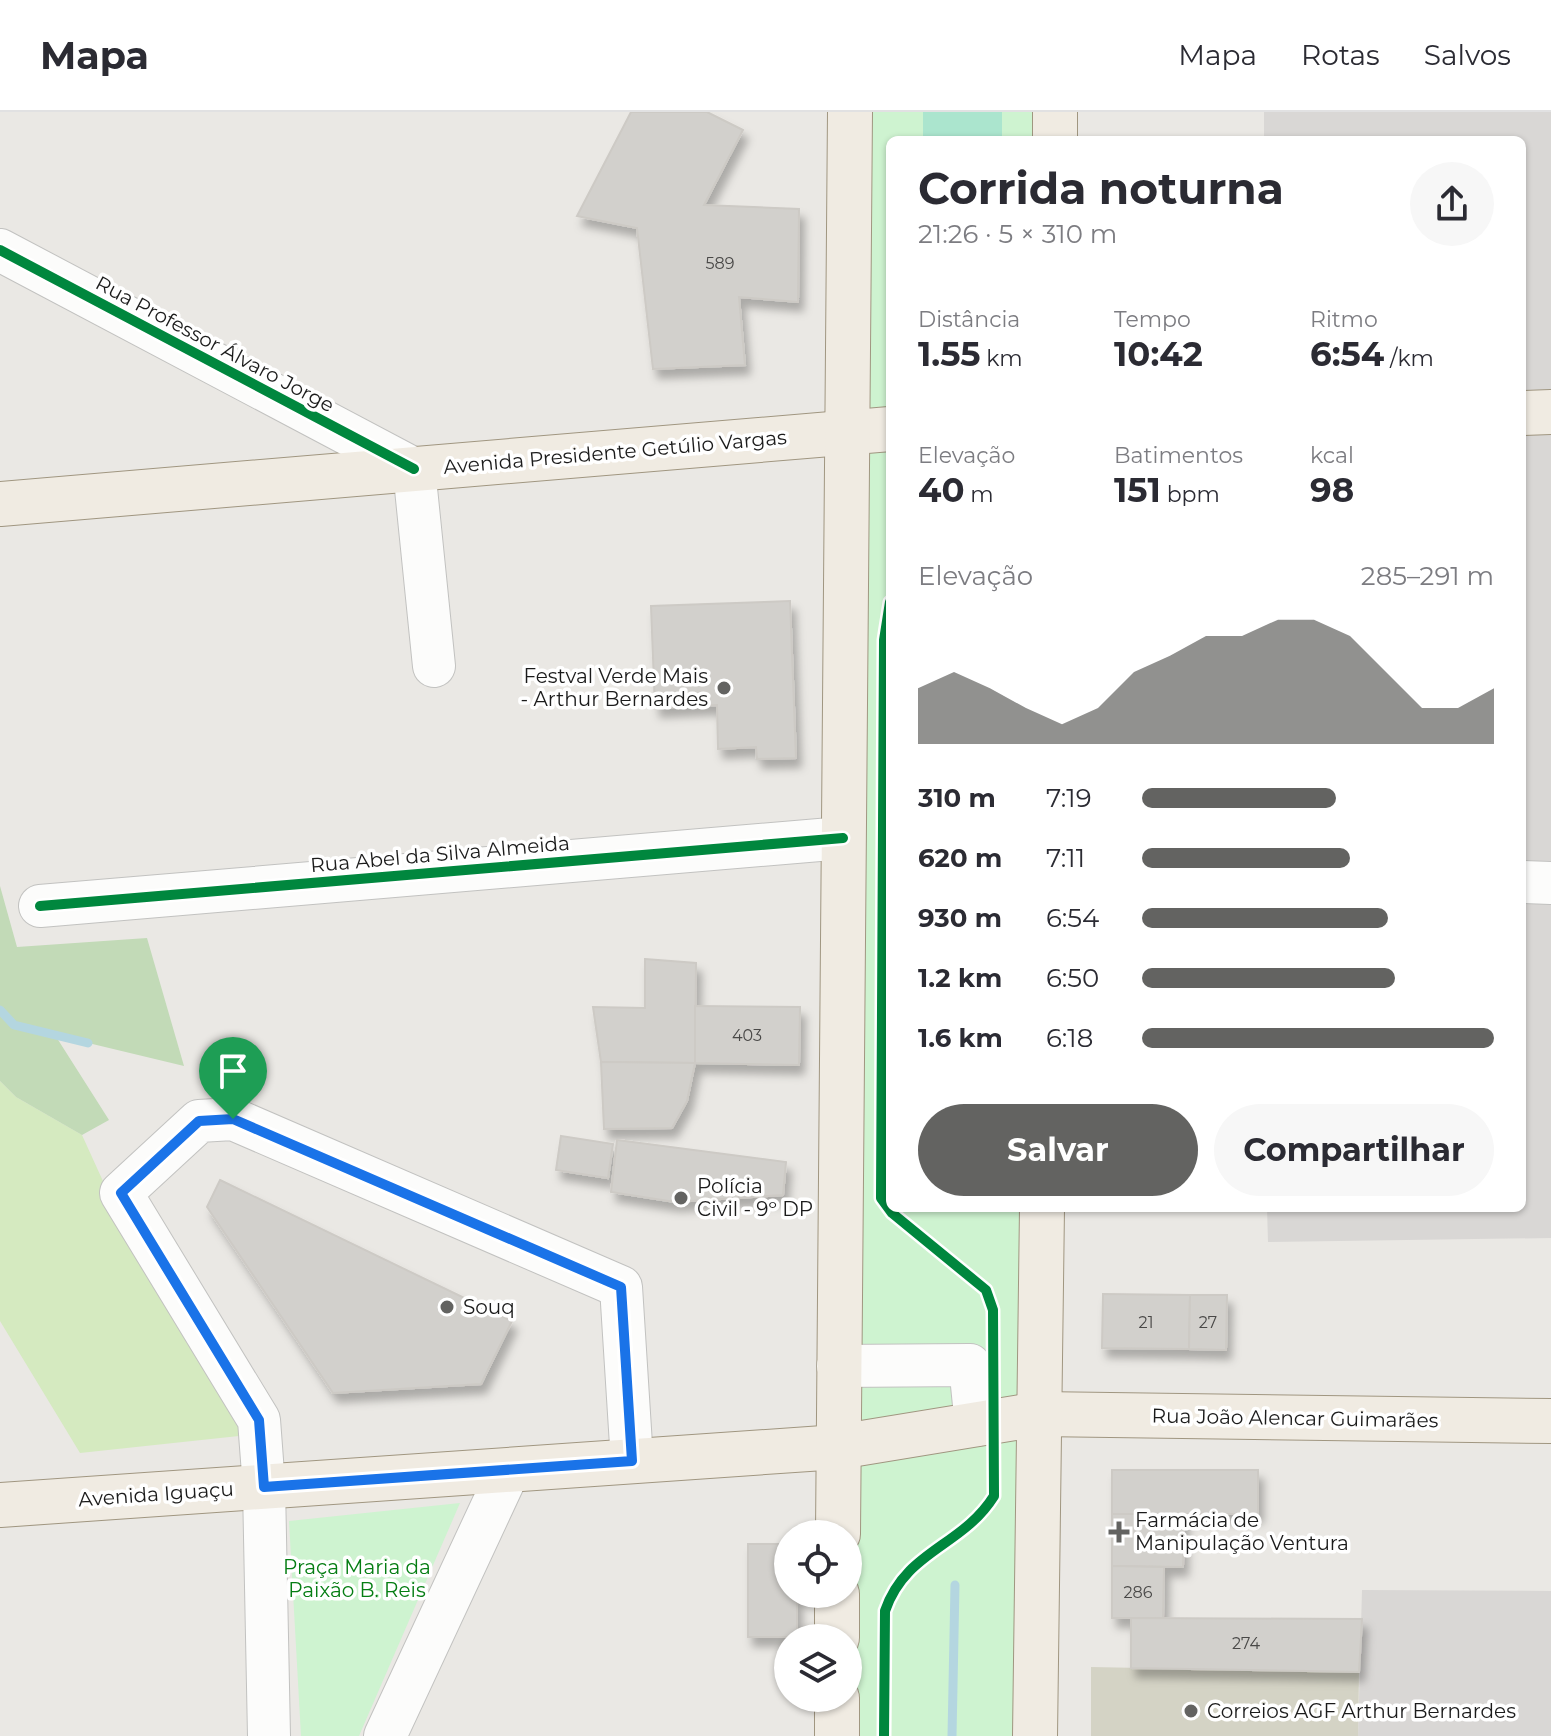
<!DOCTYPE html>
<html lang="pt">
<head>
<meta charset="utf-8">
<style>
	body { margin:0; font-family:Montserrat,sans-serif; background:#f7f7f7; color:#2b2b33; height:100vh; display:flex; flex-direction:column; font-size:30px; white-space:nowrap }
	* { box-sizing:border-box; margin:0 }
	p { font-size:26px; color:#7c7c81 }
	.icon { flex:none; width:44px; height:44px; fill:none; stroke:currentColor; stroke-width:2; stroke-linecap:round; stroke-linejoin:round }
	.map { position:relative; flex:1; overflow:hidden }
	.sheet { position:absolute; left:886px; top:24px; width:640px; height:1076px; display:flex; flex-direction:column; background:#fff; border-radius:12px; box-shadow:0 2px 6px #0004 }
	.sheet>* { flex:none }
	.fabs { position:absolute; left:774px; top:1408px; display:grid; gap:16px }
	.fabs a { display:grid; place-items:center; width:88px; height:88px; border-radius:50%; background:#fff; box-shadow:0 2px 6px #0004; font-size:40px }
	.pin { position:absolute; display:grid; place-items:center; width:68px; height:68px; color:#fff; margin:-82px -34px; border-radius:50% 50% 50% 0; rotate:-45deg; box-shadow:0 0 8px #0007 }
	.pin .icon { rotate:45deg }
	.round { display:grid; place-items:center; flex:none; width:84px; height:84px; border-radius:42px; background:#f7f7f7 }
	.summary { display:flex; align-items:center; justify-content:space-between; height:136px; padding:0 32px }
	h1 { font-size:44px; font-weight:700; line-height:60px }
	.stats { display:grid; grid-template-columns:repeat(3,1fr); gap:12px; height:136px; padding:8px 32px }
	.stats div { display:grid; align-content:center }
	.stats b { font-size:34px; font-weight:700 }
	.stats small { font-size:22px; font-weight:400 }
	.stats p { font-size:22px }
	.chart { height:224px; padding:16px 32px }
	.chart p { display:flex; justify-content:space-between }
	.chart svg { width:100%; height:144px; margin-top:8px; fill:#636361; opacity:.7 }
	.action { display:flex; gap:16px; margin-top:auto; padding:16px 32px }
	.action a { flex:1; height:92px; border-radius:48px; background:#636361; color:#fff; font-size:32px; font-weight:700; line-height:92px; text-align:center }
	.action a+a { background:#f7f7f7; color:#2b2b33 }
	ul { padding:0 32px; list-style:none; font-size:26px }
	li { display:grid; grid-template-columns:128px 96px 1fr; align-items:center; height:60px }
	li i { height:20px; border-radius:10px; background:#636361 }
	header { display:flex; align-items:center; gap:48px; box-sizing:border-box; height:112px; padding:0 40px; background:#fff; border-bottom:2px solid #e1e1e2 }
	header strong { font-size:38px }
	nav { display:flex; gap:44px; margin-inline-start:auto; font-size:28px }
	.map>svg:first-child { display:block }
	.residential { fill:#d9d7d5 }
	.construction { fill:#d4d3c5 }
	.grass { fill:#d5eac0 }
	.forest { fill:#c2dab7 }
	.park { fill:#cef3d0 }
	.pitch { fill:#abe5ce }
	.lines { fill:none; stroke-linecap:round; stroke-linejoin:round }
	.stream { stroke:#b4d6e0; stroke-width:9 }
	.building { fill:#d2d0cc; stroke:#cdcac5; stroke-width:2; filter:url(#shadow) }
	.minor-casing { stroke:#c2c2c0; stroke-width:44 }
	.major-casing { stroke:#a09680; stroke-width:46 }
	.minor { stroke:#fcfcfb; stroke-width:42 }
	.major { stroke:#f0ebe2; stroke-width:44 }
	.cycleway-casing { stroke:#fff; stroke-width:15 }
	.cycleway { stroke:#00873e; stroke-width:10 }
	.route-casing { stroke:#fff; stroke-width:16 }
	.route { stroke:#1a73e8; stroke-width:10 }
	.poi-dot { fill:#636361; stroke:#fff; stroke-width:3 }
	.labels { text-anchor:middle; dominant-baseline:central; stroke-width:7; stroke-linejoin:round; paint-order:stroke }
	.number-label { font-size:16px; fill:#494847 }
	.street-label { font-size:20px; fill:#1b1b1b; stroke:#fff }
	.poi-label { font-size:20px; fill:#1b1b1b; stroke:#fff; text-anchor:start }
	.park-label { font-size:20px; fill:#057d13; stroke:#fff }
</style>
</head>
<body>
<header>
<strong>Mapa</strong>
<nav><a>Mapa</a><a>Rotas</a><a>Salvos</a></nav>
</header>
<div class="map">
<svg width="1551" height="1624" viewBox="0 0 1551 1624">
	<defs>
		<filter id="shadow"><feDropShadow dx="5" dy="9" stdDeviation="4" flood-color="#0004"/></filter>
	</defs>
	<rect width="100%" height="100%" fill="#eae8e4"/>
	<!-- residential -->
	<g class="residential">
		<path d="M1264,0H1551V1126L1268,1130L1267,1096H1522V28H1264Z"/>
		<path d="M1362,1478L1551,1479V1624H1358Z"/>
	</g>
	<!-- construction -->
	<path class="construction" d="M1091,1555L1359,1560L1358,1624H1091Z"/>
	<!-- grass -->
	<path class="grass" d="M0,969L16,985L82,1023L112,1089L236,1297L239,1324L80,1341L0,1209Z"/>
	<!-- forest -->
	<path class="forest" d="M0,774L17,835L147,826L184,954L55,923L109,1008L82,1023L16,985L0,969Z"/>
	<!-- park -->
	<g class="park">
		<path d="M863,0H1043L1042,28H890V1096H1028L1016,1624H841L848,1586Z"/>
		<path d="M460,1391L359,1624H301L289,1409Z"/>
	</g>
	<!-- pitch -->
	<rect class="pitch" x="923" y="0" width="79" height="28"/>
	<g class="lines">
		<!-- stream -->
		<g class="stream">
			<path d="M0,898L14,913L88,931"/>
			<path d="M952,1624L955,1473"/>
		</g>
	</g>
	<!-- building -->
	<g class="building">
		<path d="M631,0H707L743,18L704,93L799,97L798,190L739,185L745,253L653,257L637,116L577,104Z"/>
		<path d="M790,489L796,646L757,647L756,635L718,637L717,593L655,596L651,494Z"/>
		<path d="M645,847L696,851L695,951L601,950L593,895L645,896Z"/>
		<path d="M695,894L800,895L799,953L695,951Z"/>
		<path d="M601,950L695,951L687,989L672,1016L604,1017Z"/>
		<path d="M561,1024L613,1032L608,1066L556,1058Z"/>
		<path d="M617,1028L786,1050L783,1083L675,1090L611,1080Z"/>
		<path d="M220,1068L512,1209L481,1272L333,1281L207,1095Z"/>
		<path d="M1103,1182L1190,1183L1189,1237L1102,1236Z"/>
		<path d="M1190,1183H1227L1226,1238L1189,1237Z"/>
		<rect x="1112" y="1358" width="146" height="44"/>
		<path d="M1112,1402H1184L1183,1455L1112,1454Z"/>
		<path d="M748,1432H788V1482H797V1525H748Z"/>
		<path d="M1112,1454L1164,1455L1163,1506H1112Z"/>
		<path d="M1131,1506L1362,1507L1359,1560L1131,1556Z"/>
	</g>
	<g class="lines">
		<!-- minor casing -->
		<g class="minor-casing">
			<g id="minor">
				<path d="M0,138L414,357L434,554"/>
				<path d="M1522,770L1551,771"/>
				<path d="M40,794L843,726"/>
				<path d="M838,1254L970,1253L976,1313"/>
				<path d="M269,1624L264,1375L259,1308L121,1081L199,1009L233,1007L621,1175L632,1349"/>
				<path d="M385,1624L509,1358"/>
			</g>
		</g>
		<!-- major casing -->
		<g class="major-casing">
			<g id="major">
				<path d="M1055,28V0"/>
				<path d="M1522,301L1551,300"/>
				<path d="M0,392L890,317"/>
				<path d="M0,1393L838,1335L1039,1302L1551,1309"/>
				<path d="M838,1422L850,0"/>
				<path d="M837,1526V1482"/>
				<path d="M837,1624V1586"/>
				<path d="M1035,1624L1042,1096"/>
			</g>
		</g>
		<!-- minor -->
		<use href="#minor" class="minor"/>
		<!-- major -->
		<use href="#major" class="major"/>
		<!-- cycleway casing -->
		<g class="cycleway-casing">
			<g id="cycleway">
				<path d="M0,138L414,357"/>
				<path d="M40,794L843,726"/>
				<path d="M884,1624L885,1499C906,1438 962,1435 994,1384L993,1198L986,1178L892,1101L881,1086L884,528L890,490"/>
			</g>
		</g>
		<!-- cycleway -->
		<use href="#cycleway" class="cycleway"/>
	</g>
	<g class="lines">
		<!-- route casing -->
		<g class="route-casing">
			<path id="route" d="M233,1007L621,1175L632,1349L264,1375L259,1308L121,1081L199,1009Z"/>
		</g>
		<!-- route -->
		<use href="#route" class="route"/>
	</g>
	<!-- markers -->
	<g class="poi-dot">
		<circle cx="724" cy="576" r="8"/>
		<circle cx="681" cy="1086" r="8"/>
		<circle cx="447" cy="1195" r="8"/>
		<path d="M1115 1408h8v8h8v8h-8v8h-8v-8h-8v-8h8z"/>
		<circle cx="1191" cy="1599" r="8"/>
	</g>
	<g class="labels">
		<!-- number labels -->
		<g class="number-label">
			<text x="720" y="151">589</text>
			<text x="747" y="923">403</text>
			<text x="1146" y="1210">21</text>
			<text x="1208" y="1210">27</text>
			<text x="1138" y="1480">286</text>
			<text x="1246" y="1531">274</text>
		</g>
		<!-- street labels -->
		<g class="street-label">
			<text transform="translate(215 232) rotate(28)">Rua Professor Álvaro Jorge</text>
			<text transform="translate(615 340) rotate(-5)">Avenida Presidente Getúlio Vargas</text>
			<text transform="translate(440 742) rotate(-5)">Rua Abel da Silva Almeida</text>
			<text transform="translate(1295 1306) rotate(1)">Rua João Alencar Guimarães</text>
			<text transform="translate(156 1382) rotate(-4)">Avenida Iguaçu</text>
		</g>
		<!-- poi labels -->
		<g class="poi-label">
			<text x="708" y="564" text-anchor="end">Festval Verde Mais<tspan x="708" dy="23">- Arthur Bernardes</tspan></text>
			<text x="697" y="1074">Polícia<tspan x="697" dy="23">Civil - 9º DP</tspan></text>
			<text x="463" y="1195">Souq</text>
			<text x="1135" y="1408">Farmácia de<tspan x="1135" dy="23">Manipulação Ventura</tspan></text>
			<text x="1207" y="1599">Correios AGF Arthur Bernardes</text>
		</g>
		<!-- park labels -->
		<g class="park-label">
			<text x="357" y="1455">Praça Maria da<tspan x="357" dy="23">Paixão B. Reis</tspan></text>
		</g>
	</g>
</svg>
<div class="fabs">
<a><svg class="icon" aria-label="locate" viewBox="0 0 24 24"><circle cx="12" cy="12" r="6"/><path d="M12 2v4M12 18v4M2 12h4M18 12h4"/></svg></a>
<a><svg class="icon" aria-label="layers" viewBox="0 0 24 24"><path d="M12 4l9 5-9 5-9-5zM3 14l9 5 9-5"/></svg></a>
</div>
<div class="pin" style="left:233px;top:1007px;background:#1e9e55"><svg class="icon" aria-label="arrive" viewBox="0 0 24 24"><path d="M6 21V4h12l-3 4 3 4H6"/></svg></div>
<section class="sheet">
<div class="summary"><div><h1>Corrida noturna</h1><p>21:26 · 5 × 310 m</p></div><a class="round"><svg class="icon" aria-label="share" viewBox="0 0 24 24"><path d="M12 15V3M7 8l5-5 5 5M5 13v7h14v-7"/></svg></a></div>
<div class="stats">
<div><p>Distância</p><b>1.55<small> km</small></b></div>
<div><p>Tempo</p><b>10:42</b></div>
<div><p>Ritmo</p><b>6:54<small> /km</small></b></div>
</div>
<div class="stats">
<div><p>Elevação</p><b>40<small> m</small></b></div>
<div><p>Batimentos</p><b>151<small> bpm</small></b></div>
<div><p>kcal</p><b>98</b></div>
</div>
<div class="chart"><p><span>Elevação</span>285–291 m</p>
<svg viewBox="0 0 160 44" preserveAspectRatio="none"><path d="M0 44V27L10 22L20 27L30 33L40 38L50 33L60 22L70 17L80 11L90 11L100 6L110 6L120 11L130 22L140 33L150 33L160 27V44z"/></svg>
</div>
<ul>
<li><b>310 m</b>7:19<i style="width:55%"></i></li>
<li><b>620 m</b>7:11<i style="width:59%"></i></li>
<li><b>930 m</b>6:54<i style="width:70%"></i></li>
<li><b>1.2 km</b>6:50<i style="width:72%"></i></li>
<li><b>1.6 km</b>6:18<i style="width:100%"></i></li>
</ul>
<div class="action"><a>Salvar</a><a>Compartilhar</a></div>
</section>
</div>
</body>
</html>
